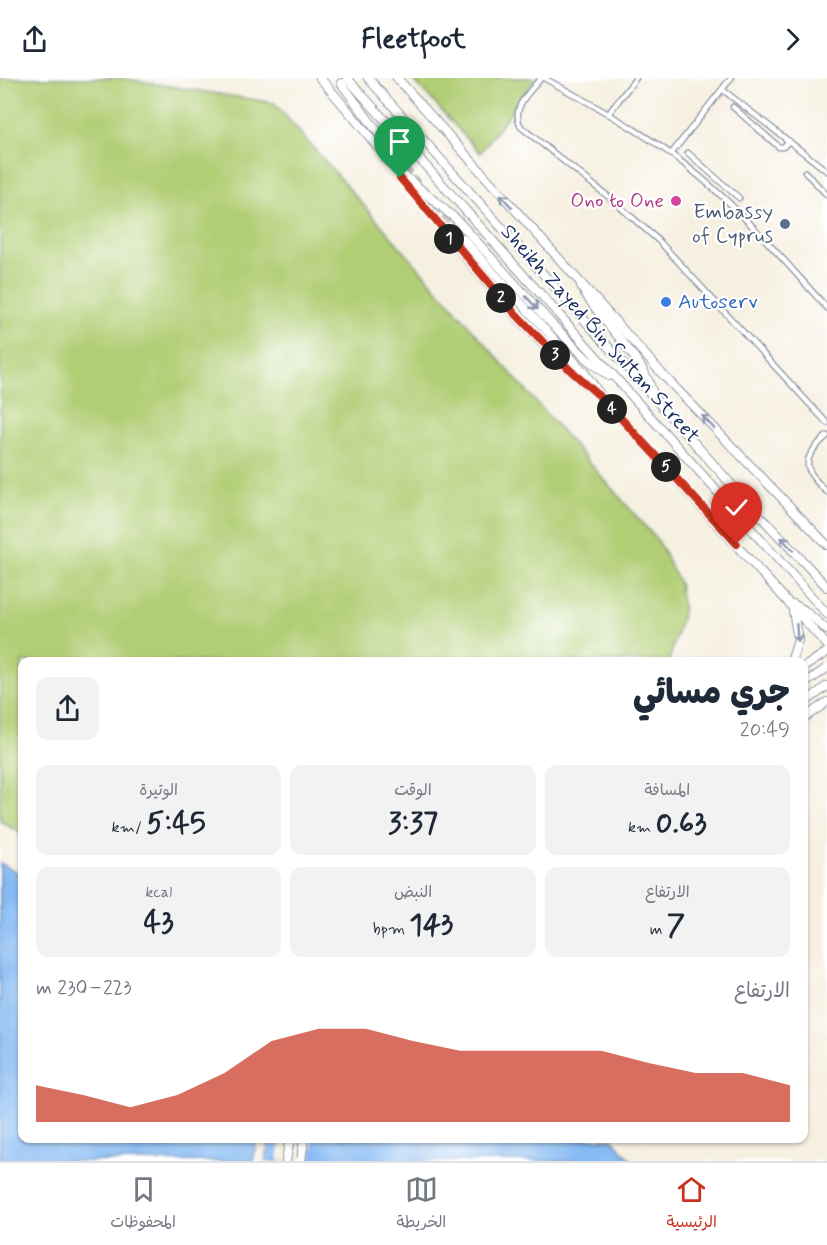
<!DOCTYPE html>
<html lang="ar">
<head>
<meta charset="utf-8">
<style>
	body { margin:0; font-family:Mynerve,"Playpen Sans Arabic",sans-serif; background:#f2f2f3; color:#1f2937; direction:rtl; height:100vh; display:flex; flex-direction:column; font-size:22px; white-space:nowrap }
	* { box-sizing:border-box; margin:0 }
	p { font-size:20px; color:#747a83 }
	.icon { flex:none; width:33px; height:33px; fill:none; stroke:currentColor; stroke-width:2; stroke-linecap:round; stroke-linejoin:round }
	.map { position:relative; flex:1; overflow:hidden; direction:ltr }
	.details { position:absolute; left:18px; top:579px; width:790px; height:486px; display:flex; flex-direction:column; background:#fff; border-radius:12px; box-shadow:0 2px 4px #0004; direction:rtl }
	.details>* { flex:none }
	.pin { position:absolute; display:grid; place-items:center; width:51px; height:51px; color:#fff; margin:-62px -26px; border-radius:50% 50% 50% 0; rotate:-45deg; box-shadow:0 0 6px #0007 }
	.pin .icon { rotate:45deg }
	.km { position:absolute; width:30px; height:30px; margin:-15px; border-radius:50%; background:#222; color:#fff; font-size:16px; line-height:30px; text-align:center }
	.round { display:grid; place-items:center; flex:none; width:63px; height:63px; border-radius:12px; background:#f2f2f3 }
	.head { display:flex; align-items:center; justify-content:space-between; height:102px; padding:0 18px }
	h1 { font-size:33px; font-weight:800; line-height:45px }
	.stats { display:grid; grid-template-columns:repeat(3,1fr); gap:9px; height:102px; padding:6px 18px }
	.stats div { display:grid; align-content:center; border-radius:12px; background:#f2f2f3; text-align:center }
	.stats b { font-size:30px; font-weight:800 }
	.stats small { font-size:16px; font-weight:400 }
	.stats p { font-size:16px }
	.chart { height:168px; padding:12px 18px }
	.chart p { display:flex; justify-content:space-between }
	.chart svg { width:100%; height:108px; margin-top:6px; fill:#c8321e; opacity:.7 }
	header { display:flex; justify-content:space-between; align-items:center; height:78px; padding:0 18px; background:#fff; font-size:27px; font-weight:800 }
	.tab-bar { display:flex; justify-content:space-around; align-items:center; height:84px; border-top:2px solid #e0e1e3; background:#fff; font-size:16px; color:#747a83 }
	.tab-bar a { display:grid; justify-items:center; gap:3px }
	.tab-bar .current { color:#c8321e }
	.map>svg:first-child { display:block }
	.green { fill:#b1ce75; stroke:#667e6a; stroke-width:1.5 }
	.water { fill:#85baf3; stroke:#5074a8; stroke-width:1.5 }
	.pier { fill:#f6f0e0 }
	.lines { fill:none; stroke-linecap:round; stroke-linejoin:round }
	.highway-tunnel { stroke:#cac9c6; stroke-width:8; stroke-dasharray:8 4; stroke-linecap:butt }
	.street-casing { stroke:#88909f; stroke-width:7 }
	.primary-casing { stroke:#88909f; stroke-width:10 }
	.highway-casing { stroke:#88909f; stroke-width:10 }
	.street { stroke:#fff; stroke-width:4.5 }
	.primary { stroke:#fff; stroke-width:8 }
	.highway { stroke:#fff; stroke-width:8 }
	.primary-bridge-casing { stroke:#88909f; stroke-width:10; stroke-linecap:butt }
	.primary-bridge { stroke:#fff; stroke-width:8 }
	.oneway { stroke:#8d97ae }
	.route-casing { stroke:#fff; stroke-width:12 }
	.route { stroke:#c8321e; stroke-width:8 }
	.hotel-dot { fill:#d1479c; stroke:#fff; stroke-width:2 }
	.service-dot { fill:#5c6f8a; stroke:#fff; stroke-width:2 }
	.shop-dot { fill:#3f7fe0; stroke:#fff; stroke-width:2 }
	.labels { text-anchor:middle; dominant-baseline:central; stroke-width:4.5; stroke-linejoin:round; paint-order:stroke }
	.hotel-label { font-size:21px; fill:#b23c85; stroke:#fff; text-anchor:end }
	.service-label { font-size:21px; fill:#4e5e75; stroke:#fff; text-anchor:end }
	.shop-label { font-size:21px; fill:#366cbe; stroke:#fff; text-anchor:start }
	.street-label { font-size:21px; fill:#1b2f5e; stroke:#fff }
</style>
</head>
<body>
<header><svg class="icon" aria-label="forward" viewBox="0 0 24 24"><path d="M9 5l7 7-7 7"/></svg>Fleetfoot<svg class="icon" aria-label="share" viewBox="0 0 24 24"><path d="M12 15V3M7 8l5-5 5 5M5 13v7h14v-7"/></svg></header>
<div class="map">
<svg width="827" height="1083" viewBox="0 0 827 1083">
	<rect width="100%" height="100%" fill="#fff"/>
	<filter id="ink" filterUnits="userSpaceOnUse"><feTurbulence type="fractalNoise" baseFrequency=".0167" numOctaves="2"/><feDisplacementMap in="SourceGraphic" scale="12" xChannelSelector="R" yChannelSelector="G"/><feConvolveMatrix kernelMatrix="1 2 1 2 8 2 1 2 1" color-interpolation-filters="sRGB"/></filter>
	<filter id="wash" filterUnits="userSpaceOnUse"><feTurbulence type="fractalNoise" baseFrequency=".008" numOctaves="4" result="noise"/><feDisplacementMap in="SourceGraphic" scale="24" xChannelSelector="R" yChannelSelector="G"/><feGaussianBlur stdDeviation="1.35" result="paint"/><feColorMatrix in="noise" values="0 0 0 0 0 0 0 0 0 0 0 0 0 0 0 0 0 1.4 0 .05"/><feComposite in="paint" operator="in"/></filter>
	<g filter="url(#wash)">
		<rect width="100%" height="100%" fill="#f6f0e0"/>
		<!-- green -->
		<g class="green">
			<path d="M0,0H120L274,25L658,463L679,505L683,534L669,583L22,584V756L0,743Z"/>
			<path d="M412,0H536L480,75Z"/>
		</g>
		<!-- water -->
		<g class="water">
			<path d="M0,785L22,797V1060L257,1061L253,1083H0Z"/>
			<path d="M270,1060L612,1061L632,1083H265Z"/>
		</g>
		<!-- pier -->
		<path class="pier" d="M281,1061H314L310,1083H278Z"/>
	</g>
	<g filter="url(#ink)">
		<g class="lines">
			<!-- highway-tunnel -->
			<g class="highway-tunnel">
				<path d="M398,81L420,108"/>
				<path d="M436,128L462,160"/>
			</g>
			<!-- street casing -->
			<g class="street-casing">
				<g id="street">
					<path d="M541,0C529,15 510,30 521,49L610,120L659,163L827,345"/>
					<path d="M544,0C598,30 652,58 699,98C746,137 786,185 827,230"/>
					<path d="M723,12L827,93"/>
					<path d="M733,29L779,69H783L789,63"/>
					<path d="M609,35L636,0"/>
					<path d="M688,75L739,120"/>
					<path d="M671,76L731,0"/>
					<path d="M805,94L827,117"/>
					<path d="M827,358C801,380 802,391 827,414"/>
				</g>
			</g>
			<!-- primary casing -->
			<g class="primary-casing">
				<g id="primary">
					<path d="M320,0C415,107 492,231 604,322L827,567"/>
					<path d="M397,0L666,300L827,467"/>
					<path d="M793,526L804,532L827,552"/>
					<path d="M791,584L798,562L792,527"/>
					<path d="M804,589L827,574"/>
					<path d="M804,625L827,608"/>
					<path d="M804,640L827,624"/>
					<path d="M286,1083L290,1060"/>
					<path d="M301,1083L304,1060"/>
				</g>
			</g>
			<!-- highway casing -->
			<g class="highway-casing">
				<g id="highway">
					<path d="M347,0L827,536"/>
					<path d="M368,0L748,425L827,509"/>
					<path d="M341,5L398,81"/>
					<path d="M386,82L457,142L550,244L588,282L609,298"/>
					<path d="M462,160L584,294L604,322"/>
					<path d="M581,208C597,241 650,285 653,319"/>
				</g>
			</g>
			<!-- street -->
			<use href="#street" class="street"/>
			<!-- primary -->
			<use href="#primary" class="primary"/>
			<!-- highway -->
			<use href="#highway" class="highway"/>
			<!-- primary-bridge casing -->
			<g class="primary-bridge-casing">
				<path id="primary-bridge" d="M804,606L827,590"/>
			</g>
			<!-- primary-bridge -->
			<use href="#primary-bridge" class="primary-bridge"/>
		</g>
		<!-- one-way arrows -->
		<defs><path id="oneway-shaft" d="M-6 0H5M1.5-3L5.5 0L1.5 3" fill="none" stroke-width="1.6" stroke-linecap="round" stroke-linejoin="round" transform="scale(1.5)"/></defs>
		<g class="oneway">
			<use href="#oneway-shaft" transform="translate(506 123) rotate(-132)"/>
			<use href="#oneway-shaft" transform="translate(532 225) rotate(47)"/>
			<use href="#oneway-shaft" transform="translate(708 344) rotate(-134)"/>
			<use href="#oneway-shaft" transform="translate(787 466) rotate(-133)"/>
			<use href="#oneway-shaft" transform="translate(797 555) rotate(86)"/>
		</g>
	</g>
	<g class="lines" filter="url(#ink)">
		<!-- route casing -->
		<g class="route-casing">
			<path id="route" d="M400,100L513,233L570,292L604,322L737,466"/>
		</g>
		<!-- route -->
		<use href="#route" class="route"/>
	</g>
	<!-- markers -->
	<circle class="hotel-dot" cx="676" cy="123" r="6"/>
	<circle class="service-dot" cx="785" cy="146" r="6"/>
	<circle class="shop-dot" cx="666" cy="224" r="6"/>
	<g class="labels">
		<!-- hotel labels -->
		<g class="hotel-label">
			<text x="664" y="123">Ono to One</text>
		</g>
		<!-- service labels -->
		<g class="service-label">
			<text x="773" y="134">Embassy<tspan x="773" dy="24">of Cyprus</tspan></text>
		</g>
		<!-- shop labels -->
		<g class="shop-label">
			<text x="678" y="224">Autoserv</text>
		</g>
		<!-- street labels -->
		<g class="street-label">
			<text transform="translate(600 256) rotate(48)">Sheikh Zayed Bin Sultan Street</text>
		</g>
	</g>
</svg>
<div class="pin" style="left:400px;top:100px;background:#1e9e55"><svg class="icon" aria-label="arrive" viewBox="0 0 24 24"><path d="M6 21V4h12l-3 4 3 4H6"/></svg></div>
<div class="pin" style="left:737px;top:466px;background:#d93025"><svg class="icon" aria-label="check" viewBox="0 0 24 24"><path d="M5 12l5 5 9-10"/></svg></div>
<b class="km" style="left:449px;top:161px">1</b>
<b class="km" style="left:501px;top:220px">2</b>
<b class="km" style="left:555px;top:277px">3</b>
<b class="km" style="left:612px;top:331px">4</b>
<b class="km" style="left:666px;top:389px">5</b>
<section class="details">
<div class="head"><div><h1>جري مسائي</h1><p>20:49</p></div><a class="round"><svg class="icon" aria-label="share" viewBox="0 0 24 24"><path d="M12 15V3M7 8l5-5 5 5M5 13v7h14v-7"/></svg></a></div>
<div class="stats">
<div><p>المسافة</p><b>0.63<small> km</small></b></div>
<div><p>الوقت</p><b>3:37</b></div>
<div><p>الوتيرة</p><b>5:45<small> /km</small></b></div>
</div>
<div class="stats">
<div><p>الارتفاع</p><b>7<small> m</small></b></div>
<div><p>النبض</p><b>143<small> bpm</small></b></div>
<div><p>kcal</p><b>43</b></div>
</div>
<div class="chart"><p><span>الارتفاع</span>223–230 m</p>
<svg viewBox="0 0 160 44" preserveAspectRatio="none"><path d="M0 44V29L10 33L20 38L30 33L40 24L50 11L60 6L70 6L80 11L90 15L100 15L110 15L120 15L130 20L140 24L150 24L160 29V44z"/></svg>
</div>
</section>
</div>
<nav class="tab-bar">
<a class="current"><svg class="icon" aria-label="home" viewBox="0 0 24 24"><path d="M3 11l9-7 9 7M6 9v11h12V9"/></svg>الرئيسية</a>
<a><svg class="icon" aria-label="map" viewBox="0 0 24 24"><path d="M3 6l6-2 6 2 6-2v14l-6 2-6-2-6 2zM9 4v14M15 6v14"/></svg>الخريطة</a>
<a><svg class="icon" aria-label="saved" viewBox="0 0 24 24"><path d="M7 4h10v16l-5-4-5 4z"/></svg>المحفوظات</a>
</nav>
</body>
</html>
